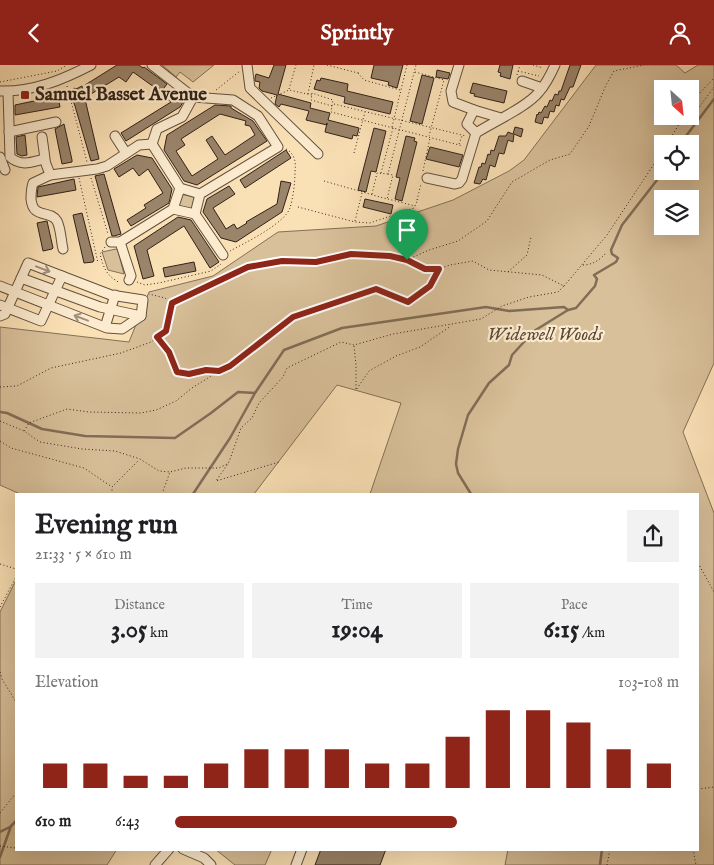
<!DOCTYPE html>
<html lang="en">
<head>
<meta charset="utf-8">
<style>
	body { margin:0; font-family:"IM FELL English",serif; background:#f2f2f2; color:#202124; height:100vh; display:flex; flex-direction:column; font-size:19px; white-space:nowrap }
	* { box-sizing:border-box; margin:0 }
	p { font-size:16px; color:#757577 }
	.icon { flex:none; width:28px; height:28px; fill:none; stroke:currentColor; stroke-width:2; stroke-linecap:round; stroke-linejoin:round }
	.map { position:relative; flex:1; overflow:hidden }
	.sheet { position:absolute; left:15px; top:428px; width:684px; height:358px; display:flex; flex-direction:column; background:#fff; border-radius:0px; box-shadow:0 5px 20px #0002 }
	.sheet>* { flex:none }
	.needle { width:32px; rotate:153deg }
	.fabs { position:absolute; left:654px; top:15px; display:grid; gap:10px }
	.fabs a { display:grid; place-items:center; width:45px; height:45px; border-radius:0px; background:#fff; box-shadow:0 5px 20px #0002; font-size:25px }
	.pin { position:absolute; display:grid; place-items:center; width:42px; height:42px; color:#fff; margin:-51px -21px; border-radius:50% 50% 50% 0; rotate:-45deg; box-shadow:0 0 5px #0007 }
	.pin .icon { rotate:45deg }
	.round { display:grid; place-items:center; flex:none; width:52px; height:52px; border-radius:0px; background:#f2f2f2 }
	.headline { display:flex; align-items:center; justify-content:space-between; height:85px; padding:0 20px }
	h1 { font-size:28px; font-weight:700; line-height:38px }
	.figures { display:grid; grid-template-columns:repeat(3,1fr); gap:8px; height:85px; padding:5px 20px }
	.figures div { display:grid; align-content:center; border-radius:0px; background:#f2f2f2; text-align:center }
	.figures b { font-size:25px; font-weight:700 }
	.figures small { font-size:14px; font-weight:400 }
	.figures p { font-size:14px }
	.chart { height:140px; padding:10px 20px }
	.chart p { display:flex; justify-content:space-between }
	.chart svg { width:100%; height:90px; margin-top:5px; stroke:#8f2418; stroke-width:6 }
	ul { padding:0 20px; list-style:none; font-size:16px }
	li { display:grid; grid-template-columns:80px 60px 1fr; align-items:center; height:38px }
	li i { height:12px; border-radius:6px; background:#8f2418 }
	header { display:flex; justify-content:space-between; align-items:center; height:65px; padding:0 20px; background:#8f2418; color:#fff; font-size:22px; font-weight:700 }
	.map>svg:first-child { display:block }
	.green { fill:#d8c09a; stroke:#847059; fill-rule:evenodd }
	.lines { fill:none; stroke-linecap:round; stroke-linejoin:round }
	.stream { stroke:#816d56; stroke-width:2.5 }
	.building { fill:#9a846a; stroke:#312118; fill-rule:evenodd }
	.minor-casing { stroke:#63513f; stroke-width:11 }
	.path { stroke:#312118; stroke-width:1; stroke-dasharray:1 2.5; stroke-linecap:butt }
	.minor { stroke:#fcebcf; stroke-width:9 }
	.oneway { stroke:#a1907d }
	.route-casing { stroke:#fff; stroke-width:10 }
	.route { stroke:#8f2418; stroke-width:6 }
	.poi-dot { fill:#8f2418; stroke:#fcebcf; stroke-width:2 }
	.labels { text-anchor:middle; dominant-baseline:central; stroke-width:4.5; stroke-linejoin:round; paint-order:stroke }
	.poi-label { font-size:19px; font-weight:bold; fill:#312118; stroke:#fcebcf; text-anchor:start }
	.park-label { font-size:19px; font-style:italic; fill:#5b4938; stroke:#fcebcf }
</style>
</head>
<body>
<header><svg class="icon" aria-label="back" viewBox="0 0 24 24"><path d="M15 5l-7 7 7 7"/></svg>Sprintly<svg class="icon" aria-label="person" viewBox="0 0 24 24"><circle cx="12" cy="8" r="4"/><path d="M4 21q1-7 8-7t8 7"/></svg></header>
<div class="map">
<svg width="714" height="800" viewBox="0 0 714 800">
	<rect width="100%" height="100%" fill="#fae0b5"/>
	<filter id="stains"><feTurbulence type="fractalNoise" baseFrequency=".004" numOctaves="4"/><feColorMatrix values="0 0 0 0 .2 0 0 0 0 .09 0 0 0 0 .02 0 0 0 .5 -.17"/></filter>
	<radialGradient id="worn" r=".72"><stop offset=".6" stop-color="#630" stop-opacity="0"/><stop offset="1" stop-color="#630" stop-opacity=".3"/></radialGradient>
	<!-- green -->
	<g class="green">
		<path d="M162,0H214L193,17L180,7L176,12Z"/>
		<path d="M596,0H676L685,8L698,0H714V298L683,367L714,448V800H505L508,784H698V429H370L401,338L337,320L254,429H20L0,420V262L129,277L149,227L213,211L278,167L376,161L453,135L509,106L524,95ZM662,24H690V51H662ZM662,79H690V106H662ZM662,134H690V161H662Z"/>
		<path d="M180,129L196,132L194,145L177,142Z"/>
		<path d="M116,184L118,186L124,209L108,205L102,187Z"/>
		<path d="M16,515V784H117L107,800H0V547Z"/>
		<path d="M215,784H272L265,800H235Z"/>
	</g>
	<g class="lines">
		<!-- stream -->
		<g class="stream">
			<path d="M680,79L714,34"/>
			<path d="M0,347L7,348L42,364L85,371L175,373L211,348L238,327L255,328"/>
			<path d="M193,429L230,373L255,328L284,285L342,263L486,242L509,246L564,242L568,245"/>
			<path d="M471,429L458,408L456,399L458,384L468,350L489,318L509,300L512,290L534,266L568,245L576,243L595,221L597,214L594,210L616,197L618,193L612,189L611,185L622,160L664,106"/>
			<path d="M0,767L10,762"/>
			<path d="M0,792L11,761L16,756"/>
			<path d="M600,800L602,784"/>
		</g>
	</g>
	<!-- building -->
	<g class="building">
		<path d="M117,0H139L143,3L144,2L167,19L161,27L133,7L126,17L119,12L91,29L85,20Z"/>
		<path d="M274,0H286L278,29L311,38L310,43L330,48L328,55L359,63L357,71L353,70L352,74L325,67L327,58V60L306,55L309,46L281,39L279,42L275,39L277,30L262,26L259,23L260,17L255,16V13L256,9L269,13Z"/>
		<path d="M374,0H403L397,23L388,20L389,17L371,13Z"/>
		<path d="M500,0H513L510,14L500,11L501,8L498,7Z"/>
		<path d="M570,0H581L573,22H570L564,35L561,34L559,41L556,40L554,47L550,46L548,53L544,52L542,59L535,57L537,49L538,50L539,47L541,48L545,41L547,42L550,35L552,36L555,29L558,30L559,26H561Z"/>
		<path d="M437,5L450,8L448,14L436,12Z"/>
		<path d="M422,10L434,13L422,59L410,56Z"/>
		<path d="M321,13L348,19L347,26L393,37L390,49L344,38L345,32L314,24L317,15L320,16Z"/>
		<path d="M473,18L507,26L504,38L474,31L475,29L470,28Z"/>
		<path d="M82,21L99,94L91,96L75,41L72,33L70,32L74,23L76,24Z"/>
		<path d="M168,26L176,33L179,29L185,34L180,42L126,76L121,68L171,37L164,31Z"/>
		<path d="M58,31L60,42L15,50V40Z"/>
		<path d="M215,40L231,41V43L253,56L267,76L197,120L184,116L164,85L167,70ZM220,49L246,56L245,60L250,61L255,70L225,90L212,71L206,75L218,94L192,111L176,86L185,80L181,74Z"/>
		<path d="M64,59L72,95V97L62,99L55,64Z"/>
		<path d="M515,62L523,64L521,72L514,69L513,77L508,75L504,89L499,88L495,102L490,100L486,115L483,114L480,119L474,118L479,102H481L482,98L485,99L488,89L490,90L491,85L494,86L499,71H506L508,67L513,69Z"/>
		<path d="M374,63L386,66L376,107L371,106L366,127L358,125Z"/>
		<path d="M25,70L27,90L22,91L17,89L16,72Z"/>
		<path d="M406,71L415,73L414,76L417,77L402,136L395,134L400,113L396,112Z"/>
		<path d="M430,82L463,90L459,102L426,94Z"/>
		<path d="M286,85L291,93L245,123L240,115Z"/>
		<path d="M137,90L152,93L172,124L169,138L131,161L127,155L146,143L144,140L163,128L148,104L139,111L133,103L119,112L114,104Z"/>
		<path d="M104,109L121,169L114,171H112L95,111Z"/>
		<path d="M74,114L76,125L37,132L38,122Z"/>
		<path d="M281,116L291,118L282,147L236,177L221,173L203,147L207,134L229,121L235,129L213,143L226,164L234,159L237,164L247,158L246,157L277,139Z"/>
		<path d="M365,134L393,140L391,149L363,142Z"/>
		<path d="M82,148L94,195L93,197L84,198L73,150Z"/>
		<path d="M178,152L191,155L219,197L210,203L184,161L147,185L154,211L143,214L134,181Z"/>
		<path d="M47,156L53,183L52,184L43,186L37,158Z"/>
		<path d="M194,197L196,206L165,212L163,203Z"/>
		<path d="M321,784H386L380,800H315Z"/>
	</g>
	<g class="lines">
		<!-- minor casing -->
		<g class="minor-casing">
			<g id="minor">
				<path d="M152,0L193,32"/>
				<path d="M247,0L250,23L318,89"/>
				<path d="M459,0L451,26L453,37L474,45"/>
				<path d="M522,16L542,23"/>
				<path d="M0,26C33,27 62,15 91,0"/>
				<path d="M8,27L10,92C21,102 32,97 44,94"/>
				<path d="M501,53L474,45L467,59L476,68C493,57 527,42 539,27C546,19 551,9 555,0"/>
				<path d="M9,67L56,57"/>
				<path d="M115,71L126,88"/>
				<path d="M42,72C43,79 44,86 45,94C45,99 49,105 50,110"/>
				<path d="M152,79L157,64L182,52L193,32L233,35L258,51L278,82L200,129L195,149L223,190"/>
				<path d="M152,79L180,123L200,129"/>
				<path d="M0,92L5,105"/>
				<path d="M427,113L455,119L459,118L462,114L476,68"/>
				<path d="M173,144L195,149"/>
				<path d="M111,177H120L173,144L180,123"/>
				<path d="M120,177L131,211L129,215"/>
				<path d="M63,184C61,176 61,164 57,156C50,144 33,155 31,134C31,129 31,124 33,118L50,110L97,104L107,101L139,80L152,79"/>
				<path d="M0,221L107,263L122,264L141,251"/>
				<path d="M0,240L41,256L62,211"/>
				<path d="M0,251L5,249L28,198L111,230L143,235L141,251L100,242L21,213"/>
				<path d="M105,262L115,230"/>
				<path d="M183,784L204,793L211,800"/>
				<path d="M155,800L169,784"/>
				<path d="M296,800L302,784"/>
			</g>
		</g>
		<!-- path -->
		<g class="path">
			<path d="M327,0L358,8L359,6"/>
			<path d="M533,0L543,3"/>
			<path d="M518,6L539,11"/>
			<path d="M415,7L444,15L429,71"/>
			<path d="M358,8L364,15L400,25"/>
			<path d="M517,10L520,0"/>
			<path d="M0,17L57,6L67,0"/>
			<path d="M67,21L87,97"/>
			<path d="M289,24L296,0"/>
			<path d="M216,25L240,6"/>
			<path d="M308,29L314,0"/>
			<path d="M271,33L289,25L312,30"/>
			<path d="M334,39L466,71"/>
			<path d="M332,41L311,35L312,28L333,35L331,47L463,81"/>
			<path d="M690,42L696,32L714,13"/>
			<path d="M681,58L695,48L714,22"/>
			<path d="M392,62L407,0"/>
			<path d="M459,79L462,71"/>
			<path d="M667,79L684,51"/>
			<path d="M354,88L365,47"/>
			<path d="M423,106L430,73"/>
			<path d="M381,108L393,63"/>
			<path d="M79,113L98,198"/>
			<path d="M91,113L108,169"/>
			<path d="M324,116L387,134L393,110L388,109L416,0"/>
			<path d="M372,129L377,108L388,109"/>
			<path d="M388,134L415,141L418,134"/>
			<path d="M417,135L421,119"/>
			<path d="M298,142L355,157L370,158L414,143L415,141"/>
			<path d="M355,156L362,128"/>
			<path d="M105,182L100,189C104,204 106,210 120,218"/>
			<path d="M230,186C245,178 284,159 290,143C293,133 295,118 295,107C296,97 295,89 286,84"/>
			<path d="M407,195L429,185L458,176L487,156L512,117L550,95L570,89L589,61L606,20L614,6L644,0"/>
			<path d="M583,200C592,200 600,195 606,188"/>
			<path d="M508,207L527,190L531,172"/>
			<path d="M137,217L145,220L159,218L211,206L221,199"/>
			<path d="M564,221L607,170L662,87"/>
			<path d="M173,238L248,202L282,196L316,197L351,189L390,191L407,195L425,204H439"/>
			<path d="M157,272L169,287L177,307L189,309L206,305L219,306L230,301L293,251L376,224L408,237L430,221L439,204L450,200L473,196L489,205L542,210L564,221L558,227L529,232L502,241L481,254L393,269L354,280L341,277L287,303L283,312L259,338L252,353L241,363L229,397L216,416L279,397"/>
			<path d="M354,281L356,300V325L369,306L396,291L420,282L451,261"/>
			<path d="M0,322L17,321L51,303L121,288L151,277L166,266L172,238L165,233L149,229"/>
			<path d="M0,356L24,366L40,377L82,384L115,386L140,394L159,406L170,407"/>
			<path d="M24,366L29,358L67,344L89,347L141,348L156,345L176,336L192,323L219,306"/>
			<path d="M0,376L11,383L84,403L112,422"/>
			<path d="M112,429V422L139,395"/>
			<path d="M162,429L170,407L186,403H219L229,398"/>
			<path d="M698,498L714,527"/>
			<path d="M0,499L16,504"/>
			<path d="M0,542L16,512"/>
			<path d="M0,607L2,614L16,637"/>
			<path d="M698,724L714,722"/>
			<path d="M0,748L16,728"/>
			<path d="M0,781L16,783"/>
			<path d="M35,784H46"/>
			<path d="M693,784L696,800"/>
			<path d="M607,800L610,784"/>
		</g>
		<!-- minor -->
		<use href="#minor" class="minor"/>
	</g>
	<!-- one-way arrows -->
	<defs><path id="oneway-shaft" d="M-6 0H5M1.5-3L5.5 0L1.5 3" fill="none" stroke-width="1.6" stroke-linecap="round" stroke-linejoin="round" transform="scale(1.25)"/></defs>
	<g class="oneway">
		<use href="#oneway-shaft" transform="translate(43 204) rotate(21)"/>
		<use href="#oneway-shaft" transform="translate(81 253) rotate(-159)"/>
	</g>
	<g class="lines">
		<!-- route casing -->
		<g class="route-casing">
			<path id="route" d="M351,189L390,191L407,195L425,204H439L430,221L408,237L376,224L293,252L230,301L219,306L206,305L189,309L177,307L169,287L157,272L166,266L172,238L248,202L282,196L316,197Z"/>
		</g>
		<!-- route -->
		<use href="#route" class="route"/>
	</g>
	<!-- markers -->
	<rect class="poi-dot" x="20" y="25" width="10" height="10" rx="2.5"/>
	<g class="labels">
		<!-- poi labels -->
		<g class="poi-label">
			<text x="35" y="30">Samuel Basset Avenue</text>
		</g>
		<!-- park labels -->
		<g class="park-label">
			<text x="545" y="270">Widewell Woods</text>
		</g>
	</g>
	<rect width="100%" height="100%" filter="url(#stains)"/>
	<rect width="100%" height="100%" fill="url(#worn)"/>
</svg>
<div class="fabs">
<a><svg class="needle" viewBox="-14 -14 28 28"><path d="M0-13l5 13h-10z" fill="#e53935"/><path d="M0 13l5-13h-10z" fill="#757577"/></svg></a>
<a><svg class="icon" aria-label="locate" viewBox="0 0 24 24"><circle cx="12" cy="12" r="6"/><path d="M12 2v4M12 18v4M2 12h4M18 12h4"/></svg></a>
<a><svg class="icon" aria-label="layers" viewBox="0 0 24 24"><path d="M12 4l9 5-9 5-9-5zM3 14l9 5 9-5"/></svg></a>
</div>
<div class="pin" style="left:407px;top:195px;background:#1e9e55"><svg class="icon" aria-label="arrive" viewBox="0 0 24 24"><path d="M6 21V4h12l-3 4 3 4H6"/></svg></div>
<section class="sheet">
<div class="headline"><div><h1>Evening run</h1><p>21:33 · 5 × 610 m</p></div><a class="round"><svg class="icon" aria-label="share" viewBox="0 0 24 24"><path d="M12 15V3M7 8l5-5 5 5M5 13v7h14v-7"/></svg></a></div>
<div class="figures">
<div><p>Distance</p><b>3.05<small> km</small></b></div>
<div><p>Time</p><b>19:04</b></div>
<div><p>Pace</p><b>6:15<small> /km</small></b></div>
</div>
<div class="chart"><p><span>Elevation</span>103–108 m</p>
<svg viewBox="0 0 160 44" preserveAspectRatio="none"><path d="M5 44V32M15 44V32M25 44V38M35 44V38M45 44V32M55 44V25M65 44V25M75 44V25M85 44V32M95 44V32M105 44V19M115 44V6M125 44V6M135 44V12M145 44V25M155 44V32"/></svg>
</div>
<ul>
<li><b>610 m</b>6:43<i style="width:56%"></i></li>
</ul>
</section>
</div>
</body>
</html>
